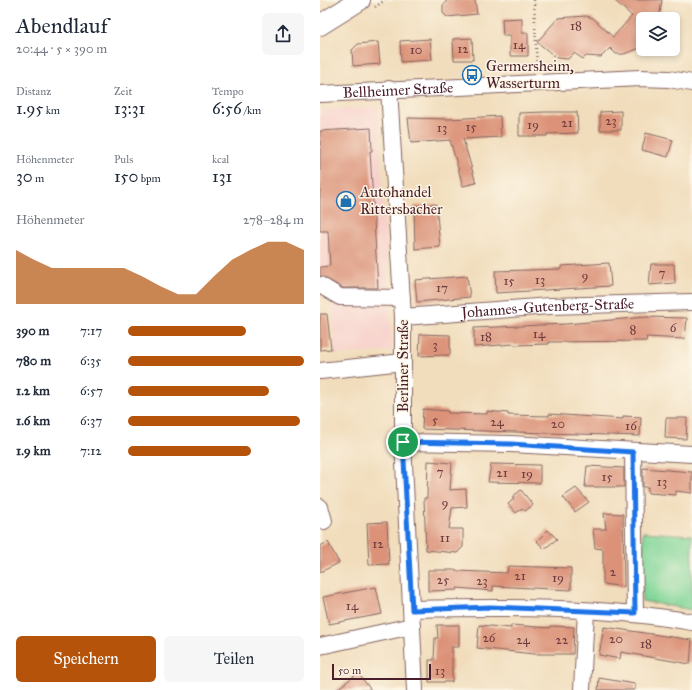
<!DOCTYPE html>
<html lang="de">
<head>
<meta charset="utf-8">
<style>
	body { margin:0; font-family:"IM FELL Great Primer",serif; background:#f6f6f7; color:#1f2937; height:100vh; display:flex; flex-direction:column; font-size:15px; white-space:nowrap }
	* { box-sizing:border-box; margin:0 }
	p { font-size:13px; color:#747a83 }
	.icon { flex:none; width:22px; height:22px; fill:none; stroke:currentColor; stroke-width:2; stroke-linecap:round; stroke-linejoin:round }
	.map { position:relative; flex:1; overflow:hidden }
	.drawer { display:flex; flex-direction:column; background:#fff; width:320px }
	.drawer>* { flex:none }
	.controls { position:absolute; left:316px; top:12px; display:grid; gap:8px }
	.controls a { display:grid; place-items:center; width:44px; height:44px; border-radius:6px; background:#fff; box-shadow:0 2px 6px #0003; font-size:20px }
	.scale { position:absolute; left:12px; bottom:10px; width:99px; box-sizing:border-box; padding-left:4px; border:2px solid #4a1f2b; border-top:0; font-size:11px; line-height:14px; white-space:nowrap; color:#4a1f2b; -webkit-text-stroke:3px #fcf5e5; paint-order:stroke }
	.pin { position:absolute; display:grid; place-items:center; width:34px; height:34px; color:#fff; margin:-17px; border:2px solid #fff; border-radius:50%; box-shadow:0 1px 4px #0007 }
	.round { display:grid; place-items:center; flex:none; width:42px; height:42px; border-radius:6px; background:#f6f6f7 }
	.headline { display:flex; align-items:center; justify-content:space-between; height:68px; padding:0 16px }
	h1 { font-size:22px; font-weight:600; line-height:30px }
	.stats { display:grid; grid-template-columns:repeat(3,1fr); gap:6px; height:68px; padding:4px 16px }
	.stats div { display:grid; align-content:center }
	.stats b { font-size:17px; font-weight:600 }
	.stats small { font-size:11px; font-weight:400 }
	.stats p { font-size:11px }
	.chart { height:112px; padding:8px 16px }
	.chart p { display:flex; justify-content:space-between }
	.chart svg { width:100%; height:72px; margin-top:4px; fill:#b45309; opacity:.7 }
	.button { display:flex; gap:8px; margin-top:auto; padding:8px 16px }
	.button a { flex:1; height:46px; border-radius:6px; background:#b45309; color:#fff; font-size:16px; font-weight:600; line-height:46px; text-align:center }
	.button a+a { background:#f6f6f7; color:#1f2937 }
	ul { padding:0 16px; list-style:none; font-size:13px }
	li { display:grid; grid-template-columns:64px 48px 1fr; align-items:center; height:30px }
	li i { height:10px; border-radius:5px; background:#b45309 }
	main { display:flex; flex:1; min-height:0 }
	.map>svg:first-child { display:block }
	.built { fill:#f7d0ca }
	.green { fill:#81d698; stroke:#667a62 }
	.building { fill:#db9278 }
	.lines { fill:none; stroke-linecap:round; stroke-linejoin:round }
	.minor-casing { stroke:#84625e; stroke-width:18 }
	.major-casing { stroke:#84625e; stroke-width:22 }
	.path { stroke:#84625e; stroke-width:2.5; stroke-dasharray:1 3; stroke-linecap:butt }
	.minor { stroke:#fff; stroke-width:16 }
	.major { stroke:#fff; stroke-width:20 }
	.route-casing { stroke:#fff; stroke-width:8 }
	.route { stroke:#1a73e8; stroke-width:5 }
	.labels { text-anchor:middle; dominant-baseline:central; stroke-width:3; stroke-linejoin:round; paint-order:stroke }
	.number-label { font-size:13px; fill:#6e3c3e }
	.poi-label { font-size:15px; fill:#4a1f2b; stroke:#fcf5e5; text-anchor:start }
	.street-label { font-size:15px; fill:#4a1f2b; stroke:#fcf5e5 }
</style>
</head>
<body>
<main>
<section class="drawer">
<div class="headline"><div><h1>Abendlauf</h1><p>20:44 · 5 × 390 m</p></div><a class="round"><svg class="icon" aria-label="share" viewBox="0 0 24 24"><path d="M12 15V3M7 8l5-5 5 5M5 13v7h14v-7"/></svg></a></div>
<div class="stats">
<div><p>Distanz</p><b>1.95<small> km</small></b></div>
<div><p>Zeit</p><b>13:31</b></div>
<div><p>Tempo</p><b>6:56<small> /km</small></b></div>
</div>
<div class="stats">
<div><p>Höhenmeter</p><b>30<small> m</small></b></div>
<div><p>Puls</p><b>150<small> bpm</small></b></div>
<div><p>kcal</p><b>131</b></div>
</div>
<div class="chart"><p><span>Höhenmeter</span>278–284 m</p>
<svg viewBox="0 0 160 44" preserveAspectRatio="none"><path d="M0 44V11L10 17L20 22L30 22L40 22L50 22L60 22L70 27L80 33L90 38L100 38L110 27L120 17L130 11L140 6L150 6L160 11V44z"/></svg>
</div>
<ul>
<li><b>390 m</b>7:17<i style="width:67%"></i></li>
<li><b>780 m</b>6:35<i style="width:100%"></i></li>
<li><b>1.2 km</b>6:57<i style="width:80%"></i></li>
<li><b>1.6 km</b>6:37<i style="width:98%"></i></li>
<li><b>1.9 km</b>7:12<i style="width:70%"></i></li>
</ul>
<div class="button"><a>Speichern</a><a>Teilen</a></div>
</section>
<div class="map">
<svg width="372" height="690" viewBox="0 0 372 690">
	<rect width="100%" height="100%" fill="#fcf5e5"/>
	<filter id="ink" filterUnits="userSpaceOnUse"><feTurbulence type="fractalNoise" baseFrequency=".025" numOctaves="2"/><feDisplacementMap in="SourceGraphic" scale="8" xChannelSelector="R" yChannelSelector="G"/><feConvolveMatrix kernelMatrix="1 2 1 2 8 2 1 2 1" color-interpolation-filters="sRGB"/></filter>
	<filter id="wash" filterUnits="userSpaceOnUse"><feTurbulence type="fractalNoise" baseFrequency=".012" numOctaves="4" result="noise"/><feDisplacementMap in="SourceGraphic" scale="16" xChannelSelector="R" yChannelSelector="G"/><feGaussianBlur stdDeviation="0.9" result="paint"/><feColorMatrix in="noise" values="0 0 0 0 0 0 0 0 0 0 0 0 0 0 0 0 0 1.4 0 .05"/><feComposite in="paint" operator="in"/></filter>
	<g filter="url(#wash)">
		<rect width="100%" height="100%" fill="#f1ddbc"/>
		<!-- built -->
		<path class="built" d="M58,107L72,351L15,355L12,302L0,295V110Z"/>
		<!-- green -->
		<path class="green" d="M323,532L372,535V610L322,601Z"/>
		<g id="blocks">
			<!-- building -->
			<g class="building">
				<path d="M126,0H155L157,14L127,17L123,13V5L126,3Z"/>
				<path d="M294,0H342L339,19H323V47L304,54H296L290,48L281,57L266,56L263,59L254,53L248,59L237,58L217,42L238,18L266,16L273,18L293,37L312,16Z"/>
				<path d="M202,18V33H208V56H190V36H183L182,19Z"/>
				<path d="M152,38L153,60H134L133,39Z"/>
				<path d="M110,39L112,60L81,62L80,41Z"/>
				<path d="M58,42L60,64L33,66L32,50L38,44Z"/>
				<path d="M301,111V130H280V112Z"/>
				<path d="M225,112H257L258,133L227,134V136H199V113Z"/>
				<path d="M180,116L181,137L143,139L156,183L143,186L130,140L91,143L88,118L129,119Z"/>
				<path d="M51,128L52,151H50L58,288H23L0,276V267L10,266L8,231H0V131Z"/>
				<path d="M326,133L353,140L348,157L322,150Z"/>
				<path d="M116,204L120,247L95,249L94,206Z"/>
				<path d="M289,263L291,286L176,293L175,271L241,269V266Z"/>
				<path d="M331,264H354L355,283L329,285Z"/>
				<path d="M147,276L150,297L97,302L95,280Z"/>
				<path d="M0,314H7L11,349L0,350Z"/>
				<path d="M326,317L367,318L365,339L326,337L327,341L229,342V344L194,345V344L154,347V328L246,324Z"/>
				<path d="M100,334L130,335V355L99,356Z"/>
				<path d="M103,409L128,411V413L167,414V411L188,413V415L229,416V414L303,419V416L321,417L320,436L102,429Z"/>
				<path d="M346,418H367L366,439L345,438Z"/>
				<path d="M108,461L132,463L130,490L146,489L147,507L132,508L129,529H143V547L137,553L106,550L104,498H107Z"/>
				<path d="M171,464L220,465V483L168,482Z"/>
				<path d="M267,466L304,468V487H265Z"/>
				<path d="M323,468L372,472V493L356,491V495L328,493V487H323Z"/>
				<path d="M256,488L269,502L255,512L243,497Z"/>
				<path d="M201,490L213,505L205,511L202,508L196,513L188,504L194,499L192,497Z"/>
				<path d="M284,513L303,514L304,587L283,584V549L275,548L273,529H286Z"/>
				<path d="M67,522L69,564L49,565L47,523Z"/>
				<path d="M228,530L237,539L224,549L217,541Z"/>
				<path d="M8,542L19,563L0,572V546Z"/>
				<path d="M188,566L251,568V590L173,586V591L137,588V590L108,591V570H137V571L187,573Z"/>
				<path d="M56,587L62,614L9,624L3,597Z"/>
				<path d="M117,625H139V647H132V682H109V660H114L115,638H118Z"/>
				<path d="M159,625L191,628V625L230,628V626L254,627L253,654H214L157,648Z"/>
				<path d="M284,627L372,640L370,664L301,652L300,659L279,655Z"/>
				<path d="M38,673L51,690H16Z"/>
				<path d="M279,678L315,684V690H278Z"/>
			</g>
		</g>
	</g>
	<g filter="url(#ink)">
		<use href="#blocks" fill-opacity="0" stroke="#84625e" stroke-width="1"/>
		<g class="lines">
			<!-- minor casing -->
			<g class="minor-casing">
				<g id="minor">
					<path d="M69,89L83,317V442L95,690"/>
					<path id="s1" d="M0,94L320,78L349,79L372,83"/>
					<path d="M0,285L20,297L82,298"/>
					<path id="s2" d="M83,317L230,306L372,302"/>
					<path d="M0,371L83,362"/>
					<path d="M83,442L191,444L372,454"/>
					<path d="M313,451L315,613"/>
					<path d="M0,507L4,521"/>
					<path d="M92,609C185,607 280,606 372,622"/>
					<path d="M0,646L92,626"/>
					<path d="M262,690L266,611"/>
				</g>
			</g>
			<!-- major casing -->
			<g class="major-casing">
				<path id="major" d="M0,25L40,0"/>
			</g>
			<!-- path -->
			<g class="path">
				<path d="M214,0L217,69"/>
				<path d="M55,7L65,0"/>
			</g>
			<!-- minor -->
			<use href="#minor" class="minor"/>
			<!-- major -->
			<use href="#major" class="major"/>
		</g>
	</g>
	<g class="lines" filter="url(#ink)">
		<!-- route casing -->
		<g class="route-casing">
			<path id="route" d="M83,442L191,444L313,452L315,613L170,607L92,610Z"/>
		</g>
		<!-- route -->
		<use href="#route" class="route"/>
	</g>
	<!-- icons -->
	<defs>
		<g id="bus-ring" transform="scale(1)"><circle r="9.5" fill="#fcf5e5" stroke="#1f6fb2" stroke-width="1.5"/><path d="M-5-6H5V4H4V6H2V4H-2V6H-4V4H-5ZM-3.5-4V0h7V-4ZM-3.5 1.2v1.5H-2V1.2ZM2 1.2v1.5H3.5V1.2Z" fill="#1f6fb2"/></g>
		<g id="shop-ring" transform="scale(1)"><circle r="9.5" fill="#fcf5e5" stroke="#1f6fb2" stroke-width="1.5"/><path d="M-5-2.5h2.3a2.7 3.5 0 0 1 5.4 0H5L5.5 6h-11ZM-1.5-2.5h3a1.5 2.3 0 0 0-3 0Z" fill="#1f6fb2"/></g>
	</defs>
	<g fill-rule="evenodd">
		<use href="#bus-ring" x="152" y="75"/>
		<use href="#shop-ring" x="26" y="201"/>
	</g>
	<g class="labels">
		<!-- number labels -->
		<g class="number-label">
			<text x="256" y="26">18</text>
			<text x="199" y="45">14</text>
			<text x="143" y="49">12</text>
			<text x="96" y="50">10</text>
			<text x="291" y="121">23</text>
			<text x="247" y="123">21</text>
			<text x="213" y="125">19</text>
			<text x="151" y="127">15</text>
			<text x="122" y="128">13</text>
			<text x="342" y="273">7</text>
			<text x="265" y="276">9</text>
			<text x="220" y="280">13</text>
			<text x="189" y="281">15</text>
			<text x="122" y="288">17</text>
			<text x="353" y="328">6</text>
			<text x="313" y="330">8</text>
			<text x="219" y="334">14</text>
			<text x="166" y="337">18</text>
			<text x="115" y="345">3</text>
			<text x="115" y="420">5</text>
			<text x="177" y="422">24</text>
			<text x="238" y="424">20</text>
			<text x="311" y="426">16</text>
			<text x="120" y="472">7</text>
			<text x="182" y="473">21</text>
			<text x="207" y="474">19</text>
			<text x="287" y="477">15</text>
			<text x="342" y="482">13</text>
			<text x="125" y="503">9</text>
			<text x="125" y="538">11</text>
			<text x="58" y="544">12</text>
			<text x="293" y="572">2</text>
			<text x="200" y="576">21</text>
			<text x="238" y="578">19</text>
			<text x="123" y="580">25</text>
			<text x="162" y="581">23</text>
			<text x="32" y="606">14</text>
			<text x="169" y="638">26</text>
			<text x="296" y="639">20</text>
			<text x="203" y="640">24</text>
			<text x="242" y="640">22</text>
			<text x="326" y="644">18</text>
			<text x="120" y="671">13</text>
		</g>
		<!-- poi labels -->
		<g class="poi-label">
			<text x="166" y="66">Germersheim,<tspan x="166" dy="17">Wasserturm</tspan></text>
			<text x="40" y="192">Autohandel<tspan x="40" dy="17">Rittersbacher</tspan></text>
		</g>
		<!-- street labels -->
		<g class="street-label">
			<text stroke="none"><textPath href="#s1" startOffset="78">Bellheimer Straße</textPath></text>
			<text stroke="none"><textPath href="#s2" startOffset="145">Johannes-Gutenberg-Straße</textPath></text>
			<text transform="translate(83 366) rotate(-90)">Berliner Straße</text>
		</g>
	</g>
</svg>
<div class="controls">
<a><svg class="icon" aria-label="layers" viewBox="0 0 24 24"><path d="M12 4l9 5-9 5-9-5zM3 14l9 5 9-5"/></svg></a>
</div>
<div class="scale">50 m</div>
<div class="pin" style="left:83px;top:442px;background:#1e9e55"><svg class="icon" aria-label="arrive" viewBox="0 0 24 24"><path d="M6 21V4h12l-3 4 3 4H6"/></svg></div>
</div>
</main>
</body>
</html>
